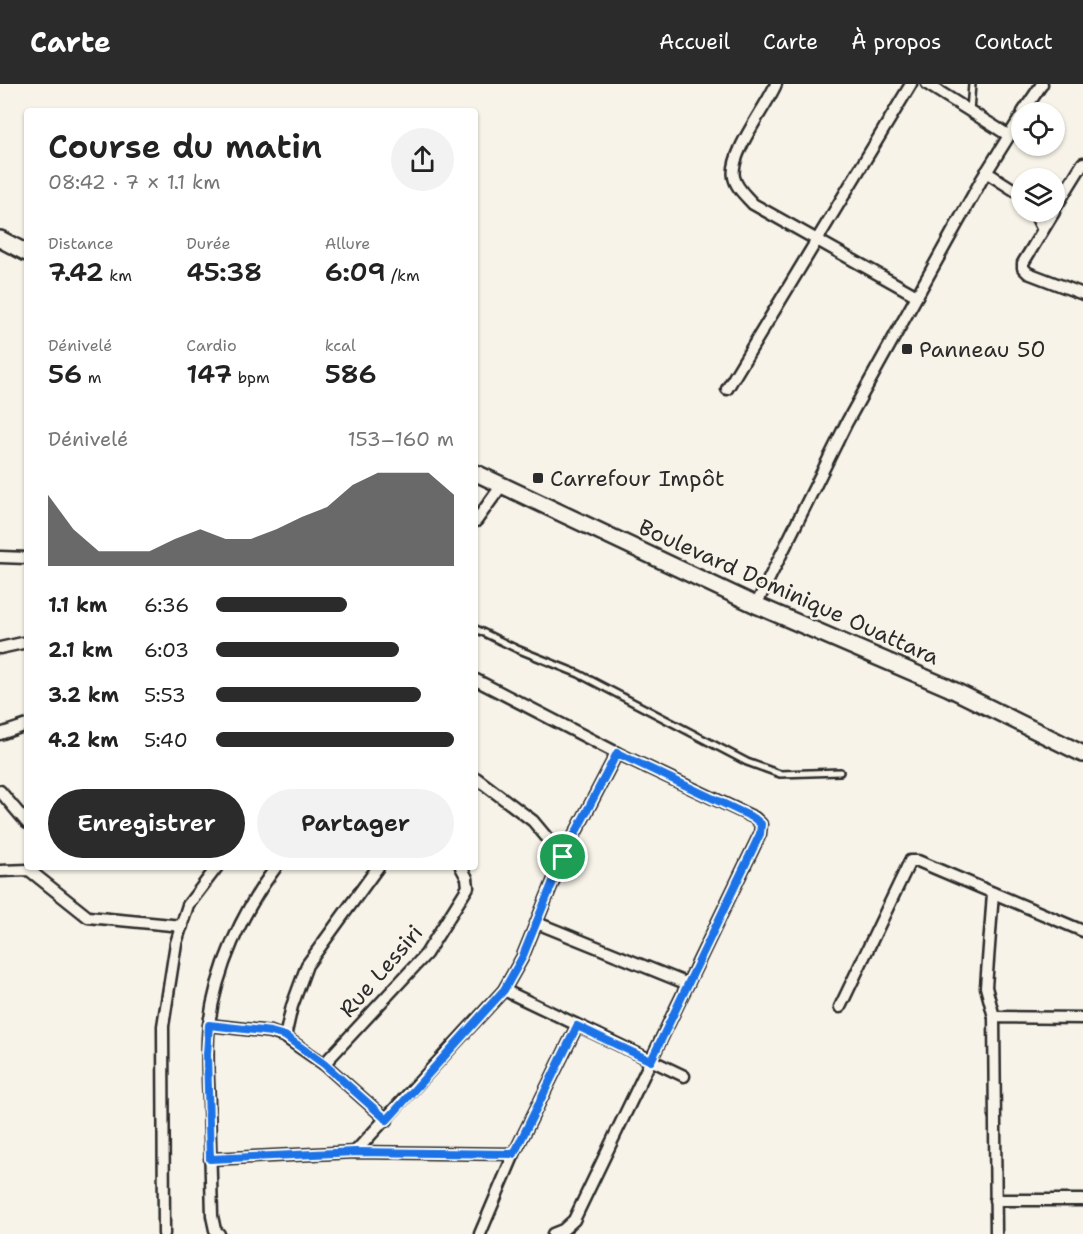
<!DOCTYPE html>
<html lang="fr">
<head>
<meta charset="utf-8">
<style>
	body { margin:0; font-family:"Shantell Sans",sans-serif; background:#f2f2f2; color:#222; height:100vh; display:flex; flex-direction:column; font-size:22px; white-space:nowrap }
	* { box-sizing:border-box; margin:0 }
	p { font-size:20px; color:#767676 }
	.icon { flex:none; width:33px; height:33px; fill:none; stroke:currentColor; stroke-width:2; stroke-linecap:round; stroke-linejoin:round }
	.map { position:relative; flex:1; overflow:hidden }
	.drawer { position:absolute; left:24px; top:24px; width:454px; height:762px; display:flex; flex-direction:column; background:#fff; border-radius:6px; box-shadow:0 2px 4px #0004 }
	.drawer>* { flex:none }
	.fabs { position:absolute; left:1011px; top:18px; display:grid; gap:12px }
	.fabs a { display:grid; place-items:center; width:54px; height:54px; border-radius:50%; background:#fff; box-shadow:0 2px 4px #0004; font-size:30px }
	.pin { position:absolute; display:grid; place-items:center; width:51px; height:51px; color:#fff; margin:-26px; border:3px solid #fff; border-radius:50%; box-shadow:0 2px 6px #0007 }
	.round { display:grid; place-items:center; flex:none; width:63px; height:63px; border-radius:32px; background:#f2f2f2 }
	.overview { display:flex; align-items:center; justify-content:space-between; height:102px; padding:0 24px }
	h1 { font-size:33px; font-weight:600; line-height:45px }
	.figures { display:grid; grid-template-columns:repeat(3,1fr); gap:9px; height:102px; padding:6px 24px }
	.figures div { display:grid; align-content:center }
	.figures b { font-size:26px; font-weight:600 }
	.figures small { font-size:16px; font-weight:400 }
	.figures p { font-size:16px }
	.chart { height:168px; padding:12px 24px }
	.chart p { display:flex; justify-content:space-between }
	.chart svg { width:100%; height:108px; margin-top:6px; fill:#2b2b2b; opacity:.7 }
	.primary-button { display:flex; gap:12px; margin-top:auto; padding:12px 24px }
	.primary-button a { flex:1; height:69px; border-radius:36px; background:#2b2b2b; color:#fff; font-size:24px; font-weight:600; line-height:69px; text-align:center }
	.primary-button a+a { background:#f2f2f2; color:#222 }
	ul { padding:0 24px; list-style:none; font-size:20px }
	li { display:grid; grid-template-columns:96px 72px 1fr; align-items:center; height:45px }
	li i { height:15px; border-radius:8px; background:#2b2b2b }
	header { display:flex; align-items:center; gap:36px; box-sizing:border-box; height:84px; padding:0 30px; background:#2b2b2b; color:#fff }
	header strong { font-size:28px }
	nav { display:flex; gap:33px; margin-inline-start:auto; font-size:21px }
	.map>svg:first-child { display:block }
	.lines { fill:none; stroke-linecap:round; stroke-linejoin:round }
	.lane-casing { stroke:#2b2b2b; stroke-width:10 }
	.street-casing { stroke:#2b2b2b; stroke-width:15 }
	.secondary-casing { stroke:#2b2b2b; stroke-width:20 }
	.lane { stroke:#f7f3e8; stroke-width:5 }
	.street { stroke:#f7f3e8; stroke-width:10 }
	.secondary { stroke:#f7f3e8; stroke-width:15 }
	.route-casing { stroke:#fff; stroke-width:12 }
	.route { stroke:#1a73e8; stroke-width:8 }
	.poi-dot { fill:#2b2b2b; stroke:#f7f3e8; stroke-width:2 }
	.labels { text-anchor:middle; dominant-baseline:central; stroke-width:5; stroke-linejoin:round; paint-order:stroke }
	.poi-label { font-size:22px; fill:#2b2b2b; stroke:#f7f3e8; text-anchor:start }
	.street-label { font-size:22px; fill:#2b2b2b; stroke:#f7f3e8 }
</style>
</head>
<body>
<header>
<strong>Carte</strong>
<nav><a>Accueil</a><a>Carte</a><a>À propos</a><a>Contact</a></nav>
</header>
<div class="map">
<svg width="1083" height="1150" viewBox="0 0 1083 1150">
	<rect width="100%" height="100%" fill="#f7f3e8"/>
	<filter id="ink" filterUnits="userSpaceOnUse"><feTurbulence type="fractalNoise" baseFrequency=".0167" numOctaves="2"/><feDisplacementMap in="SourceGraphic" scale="12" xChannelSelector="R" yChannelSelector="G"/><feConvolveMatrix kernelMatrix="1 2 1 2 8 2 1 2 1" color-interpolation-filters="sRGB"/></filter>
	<g filter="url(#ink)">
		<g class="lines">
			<!-- lane casing -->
			<g class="lane-casing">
				<g id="lane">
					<path d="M970,27L972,0"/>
					<path d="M476,545L517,565L579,590L747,678L780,690L840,688"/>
				</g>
			</g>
			<!-- street casing -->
			<g class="street-casing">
				<g id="street">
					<path d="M776,0C767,22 729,70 734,93C736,104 746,112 753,120L917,212"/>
					<path d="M927,0L1008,51"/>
					<path d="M1023,28L1042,0"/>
					<path d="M986,88L1022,111"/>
					<path d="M1054,126L1083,79"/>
					<path d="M1034,128L1043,146"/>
					<path d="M1054,128L1023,179V184L1028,189L1083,210"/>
					<path d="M727,305L911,0"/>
					<path d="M476,437L502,401"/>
					<path d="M0,473L27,474"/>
					<path d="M756,521L847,338L982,95L1022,31"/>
					<path d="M0,564L27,558"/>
					<path d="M476,596L617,669L755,734L761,740L760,750L574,1136L563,1146L553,1150"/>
					<path d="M0,650L27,641"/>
					<path d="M476,694L533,737L563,773"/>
					<path d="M0,707L27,739"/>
					<path d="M0,787L29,786L88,833L182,842"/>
					<path d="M993,809L986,903L994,933"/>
					<path d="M537,839L688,900"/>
					<path d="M504,906L684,992"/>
					<path d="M840,923L910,777H918L1083,847"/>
					<path d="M209,941L271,948L285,953L324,980L387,1036"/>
					<path d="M285,953L292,922L307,881L378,783"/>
					<path d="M324,980L426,870L468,803L467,794L461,783"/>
					<path d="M355,1068L504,906L522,874L563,773L617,669"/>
					<path d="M210,1075L355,1068L514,1070"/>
					<path d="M995,1116H1083"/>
					<path d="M164,1150L163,942L176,859L188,821L217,783"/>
					<path d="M219,1150L215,1146L212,1132C211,1094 210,1056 209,1018C208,992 206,966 209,941C216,885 242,828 276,783"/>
					<path d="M480,1150L514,1070L577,942"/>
					<path d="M996,1150L994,933L1083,934"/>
				</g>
			</g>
			<!-- secondary casing -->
			<g class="secondary-casing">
				<g id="secondary">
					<path d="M0,155L27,169"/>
					<path d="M476,389L756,521L947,603L1083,670"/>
				</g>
			</g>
			<!-- lane -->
			<use href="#lane" class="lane"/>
			<!-- street -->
			<use href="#street" class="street"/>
			<!-- secondary -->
			<use href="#secondary" class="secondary"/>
		</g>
	</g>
	<g class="lines" filter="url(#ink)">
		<!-- route casing -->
		<g class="route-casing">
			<path id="route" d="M617,669L754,734L761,740L760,750L651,977L577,942L514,1070L355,1068L210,1075L207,970L209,941L271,948L285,952L324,980L387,1036L504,906L522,874L563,773Z"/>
		</g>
		<!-- route -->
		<use href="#route" class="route"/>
	</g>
	<!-- markers -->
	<g class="poi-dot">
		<rect x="901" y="259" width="12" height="12" rx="3"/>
		<rect x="532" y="388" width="12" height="12" rx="3"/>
	</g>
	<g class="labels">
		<!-- poi labels -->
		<g class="poi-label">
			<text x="919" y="265">Panneau 50</text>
			<text x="550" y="394">Carrefour Impôt</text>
		</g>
		<!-- street labels -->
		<g class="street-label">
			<text transform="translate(789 508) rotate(24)">Boulevard Dominique Ouattara</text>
			<text transform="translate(381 887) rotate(-49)">Rue Lessiri</text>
		</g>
	</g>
</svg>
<div class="fabs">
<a><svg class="icon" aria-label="locate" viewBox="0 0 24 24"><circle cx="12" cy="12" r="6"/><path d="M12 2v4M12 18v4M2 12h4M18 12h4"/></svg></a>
<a><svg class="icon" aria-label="layers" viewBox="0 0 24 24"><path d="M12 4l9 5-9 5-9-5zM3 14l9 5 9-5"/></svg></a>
</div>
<div class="pin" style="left:563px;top:773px;background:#1e9e55"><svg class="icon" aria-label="arrive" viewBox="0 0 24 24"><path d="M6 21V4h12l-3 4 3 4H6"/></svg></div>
<section class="drawer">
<div class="overview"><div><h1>Course du matin</h1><p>08:42 · 7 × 1.1 km</p></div><a class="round"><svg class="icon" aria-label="share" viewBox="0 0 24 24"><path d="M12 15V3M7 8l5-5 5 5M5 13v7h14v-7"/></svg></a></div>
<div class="figures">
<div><p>Distance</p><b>7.42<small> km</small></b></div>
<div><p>Durée</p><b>45:38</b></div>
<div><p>Allure</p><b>6:09<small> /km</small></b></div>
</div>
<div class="figures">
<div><p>Dénivelé</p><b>56<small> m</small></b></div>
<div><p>Cardio</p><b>147<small> bpm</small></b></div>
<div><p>kcal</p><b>586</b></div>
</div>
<div class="chart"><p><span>Dénivelé</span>153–160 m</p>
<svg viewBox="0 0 160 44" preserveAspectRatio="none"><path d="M0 44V15L10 29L20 38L30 38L40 38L50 33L60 29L70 33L80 33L90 29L100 24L110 20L120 11L130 6L140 6L150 6L160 15V44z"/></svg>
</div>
<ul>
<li><b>1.1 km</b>6:36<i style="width:55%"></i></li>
<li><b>2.1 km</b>6:03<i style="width:77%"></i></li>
<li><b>3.2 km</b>5:53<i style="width:86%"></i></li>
<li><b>4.2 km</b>5:40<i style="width:100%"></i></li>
</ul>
<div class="primary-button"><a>Enregistrer</a><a>Partager</a></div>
</section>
</div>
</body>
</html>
